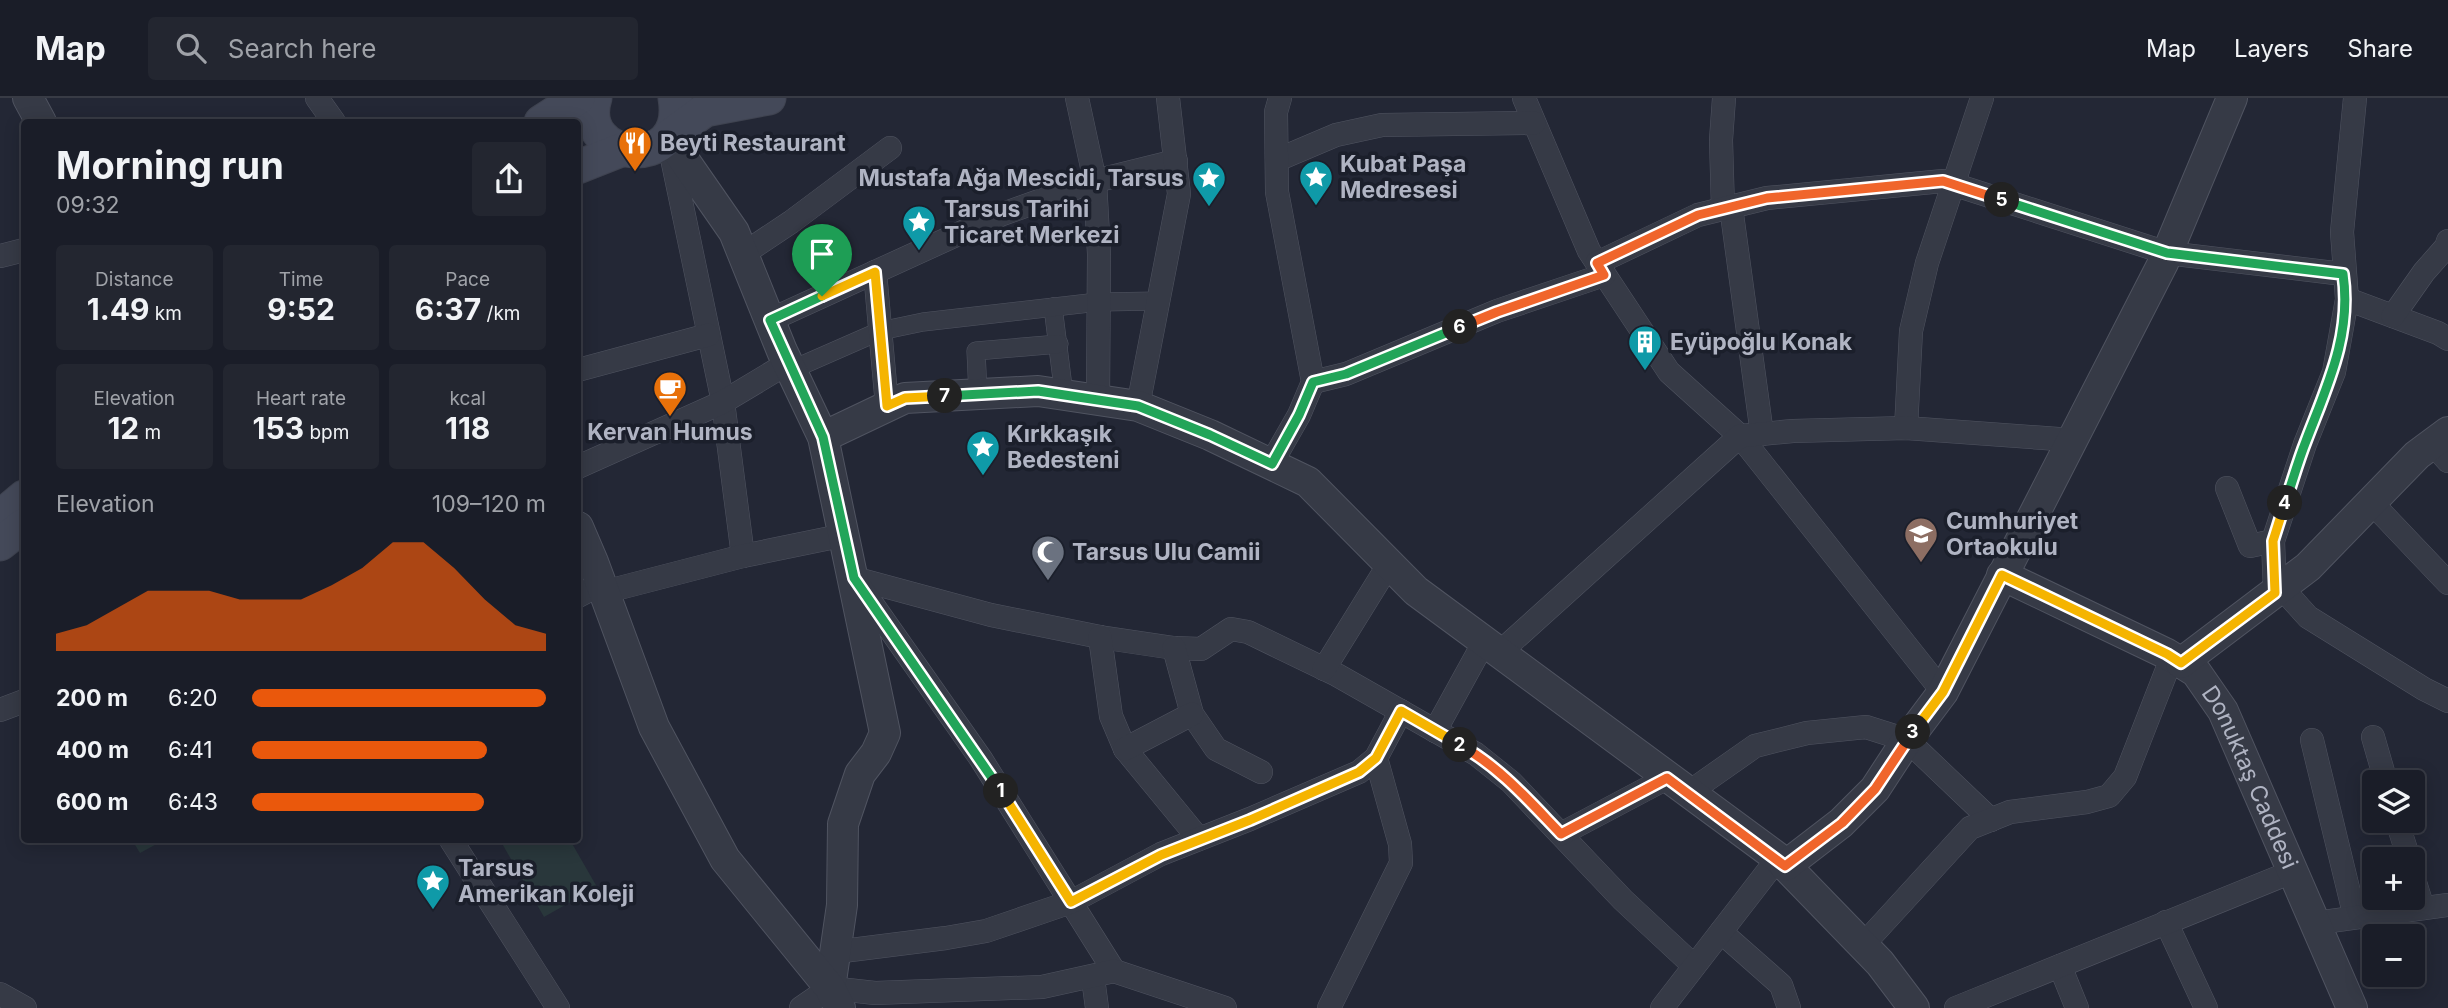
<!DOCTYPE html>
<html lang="en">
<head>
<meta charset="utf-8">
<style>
	body { margin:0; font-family:Inter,sans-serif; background:#232630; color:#f1f3f6; height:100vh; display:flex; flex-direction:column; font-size:26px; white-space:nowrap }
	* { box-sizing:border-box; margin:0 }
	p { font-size:23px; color:#9fa2a8 }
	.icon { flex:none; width:38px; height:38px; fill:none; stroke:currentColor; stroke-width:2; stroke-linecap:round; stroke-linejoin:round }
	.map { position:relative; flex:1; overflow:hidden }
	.details { position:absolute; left:21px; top:21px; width:560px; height:724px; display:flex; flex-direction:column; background:#1a1d28; border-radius:7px; box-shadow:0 4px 18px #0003,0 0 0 2px #383b45 }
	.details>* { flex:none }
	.tools { position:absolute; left:2362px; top:672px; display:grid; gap:14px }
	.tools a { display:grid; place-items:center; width:63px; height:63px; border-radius:7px; background:#1a1d28; box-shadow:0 4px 18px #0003,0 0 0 2px #383b45; font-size:35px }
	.pin { position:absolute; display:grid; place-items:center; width:60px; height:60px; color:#fff; margin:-72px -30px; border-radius:50% 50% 50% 0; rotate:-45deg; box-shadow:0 0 7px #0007 }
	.pin .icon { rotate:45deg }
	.km { position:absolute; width:35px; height:35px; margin:-18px; border-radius:50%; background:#222; color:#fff; font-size:19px; line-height:35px; text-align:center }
	.round { display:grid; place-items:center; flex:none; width:74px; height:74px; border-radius:7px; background:#232630 }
	.head { display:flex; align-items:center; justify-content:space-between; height:119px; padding:0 35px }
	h1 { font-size:38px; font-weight:700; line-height:52px }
	.figures { display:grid; grid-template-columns:repeat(3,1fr); gap:10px; height:119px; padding:7px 35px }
	.figures div { display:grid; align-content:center; border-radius:7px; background:#232630; text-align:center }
	.figures b { font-size:30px; font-weight:700 }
	.figures small { font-size:19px; font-weight:400 }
	.figures p { font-size:19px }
	.chart { height:196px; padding:14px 35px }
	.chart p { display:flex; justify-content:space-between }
	.chart svg { width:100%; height:126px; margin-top:7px; fill:#ea580c; opacity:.7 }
	ul { padding:0 35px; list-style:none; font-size:23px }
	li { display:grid; grid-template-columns:112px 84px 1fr; align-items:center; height:52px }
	li i { height:18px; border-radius:9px; background:#ea580c }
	header { display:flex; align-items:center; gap:42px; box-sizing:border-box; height:98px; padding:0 35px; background:#1a1d28; border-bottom:2px solid #383b45 }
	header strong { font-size:33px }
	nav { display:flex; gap:38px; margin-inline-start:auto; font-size:24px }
	.search { width:490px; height:63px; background:#232630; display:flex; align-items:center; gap:18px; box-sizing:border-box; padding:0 24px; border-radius:7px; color:#9fa2a8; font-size:26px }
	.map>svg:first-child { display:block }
	.green { fill:#29373b }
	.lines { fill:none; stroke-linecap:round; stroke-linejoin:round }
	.pedestrian-casing { stroke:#505461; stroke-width:19 }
	.minor-casing { stroke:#505461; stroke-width:24 }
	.tertiary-casing { stroke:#505461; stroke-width:32 }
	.secondary-casing { stroke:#3f4350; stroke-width:35 }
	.pedestrian { stroke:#363a46; stroke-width:18 }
	.minor { stroke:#363a46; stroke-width:23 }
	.tertiary { stroke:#363a46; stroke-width:30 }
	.secondary { stroke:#444959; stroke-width:33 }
	.split-1-casing { stroke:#fff; stroke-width:14 }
	.split-2-casing { stroke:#fff; stroke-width:14 }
	.split-3-casing { stroke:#fff; stroke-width:14 }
	.split-4-casing { stroke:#fff; stroke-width:14 }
	.split-5-casing { stroke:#fff; stroke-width:14 }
	.split-6-casing { stroke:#fff; stroke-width:14 }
	.split-7-casing { stroke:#fff; stroke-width:14 }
	.split-8-casing { stroke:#fff; stroke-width:14 }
	.split-1 { stroke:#22a559; stroke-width:9 }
	.split-2 { stroke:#f5b400; stroke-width:9 }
	.split-3 { stroke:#f0652b; stroke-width:9 }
	.split-4 { stroke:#f5b400; stroke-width:9 }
	.split-5 { stroke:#22a559; stroke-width:9 }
	.split-6 { stroke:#f0652b; stroke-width:9 }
	.split-7 { stroke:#22a559; stroke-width:9 }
	.split-8 { stroke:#f5b400; stroke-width:9 }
	.labels { text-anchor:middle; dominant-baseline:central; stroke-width:7; stroke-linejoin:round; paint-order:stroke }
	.poi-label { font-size:23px; font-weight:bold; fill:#b0b4c3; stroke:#1b1f2b; text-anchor:start }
	.street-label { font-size:23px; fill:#b0b4c3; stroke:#1b1f2b }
</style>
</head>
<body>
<header>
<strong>Map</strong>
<div class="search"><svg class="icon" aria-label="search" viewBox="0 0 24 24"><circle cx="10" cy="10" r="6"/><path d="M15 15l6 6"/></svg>Search here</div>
<nav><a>Map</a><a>Layers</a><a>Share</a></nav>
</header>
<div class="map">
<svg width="2448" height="910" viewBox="0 0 2448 910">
	<rect width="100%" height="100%" fill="#232735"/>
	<!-- green -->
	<g class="green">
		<path d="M132,742H164L140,755Z"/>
		<path d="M500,742H570L597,789L544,819Z"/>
	</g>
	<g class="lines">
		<!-- pedestrian casing -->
		<g class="pedestrian-casing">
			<g id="pedestrian">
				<path d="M1053,209L1064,297"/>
				<path d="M791,272L880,233L923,224L1098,204L1159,203"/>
				<path d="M978,296L976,253L1059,246"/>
			</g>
		</g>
		<!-- minor casing -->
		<g class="minor-casing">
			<g id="minor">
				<path d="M317,0L334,24"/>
				<path d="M1077,0L1095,83L1099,156L1098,302"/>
				<path d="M1524,0L1589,153L1669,274L1740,338L1943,594"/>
				<path d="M669,46L723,304L743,458"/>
				<path d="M1277,62L1336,37L1382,27L1534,25"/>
				<path d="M1731,109L1762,336"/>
				<path d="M1723,111L1721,42L1724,0"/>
				<path d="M743,156L791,124L890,50"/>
				<path d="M0,158L24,152"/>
				<path d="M1597,165L1698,117L1767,100L1943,83L2167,155L2343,176"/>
				<path d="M875,174L887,308"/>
				<path d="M2347,201L2438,235L2448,241"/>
				<path d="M2393,218L2424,174L2446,149L2448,143"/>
				<path d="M770,222L1000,117L1095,83L1176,63"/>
				<path d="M578,272L708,237"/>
				<path d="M1313,284L1346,276L1497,213L1604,177"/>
				<path d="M1138,308L1179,96L1168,0"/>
				<path d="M1906,330L1911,233L1927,165L1982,0"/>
				<path d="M2432,345L2448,363"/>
				<path d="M1271,366L1299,317L1313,284L1277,94L1276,14L1280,0"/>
				<path d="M578,369L723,304L788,265"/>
				<path d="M2227,390L2250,448L2273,443"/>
				<path d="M2371,404L2448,485"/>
				<path d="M854,480L991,517L1100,539L1174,550L1201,551L1231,531L1248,534L1337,577L1476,656L1511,684L1623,802L1694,868"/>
				<path d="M856,483L981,661L1114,873"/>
				<path d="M2282,490L2308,519L2424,591L2448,603"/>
				<path d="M604,494L743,458L845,437"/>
				<path d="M2275,495L2273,443L2305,346L2334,274L2347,201L2342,134L2355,0"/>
				<path d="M578,498L601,486"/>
				<path d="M1100,539L1111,618L1125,651L1199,741"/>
				<path d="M1174,550L1192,616L1216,651L1261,674"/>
				<path d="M1499,555L1740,338L1793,333L1906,330L2072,342"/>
				<path d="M1324,571L1389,466"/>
				<path d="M0,612L24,603"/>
				<path d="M1435,633L1484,544"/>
				<path d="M2373,639L2386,684"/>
				<path d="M2312,642L2355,819"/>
				<path d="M1125,651L1192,616"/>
				<path d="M1688,695L1755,648L1807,635L1866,629L1907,642L1991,722"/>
				<path d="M2397,723L2409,761"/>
				<path d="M1561,736L1667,680"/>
				<path d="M451,742L558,910"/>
				<path d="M2413,778L2423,810"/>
				<path d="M2166,824L2206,910"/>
				<path d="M2316,825L2448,807"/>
				<path d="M1721,834L1781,887L1789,910"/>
				<path d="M1863,847L1970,730L2010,714L2087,704L2109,698L2125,679L2172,559"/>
				<path d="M835,854L946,840L986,833L1071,804L1161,756L1250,721L1359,674L1376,660L1401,613"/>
				<path d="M2060,868L2077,910"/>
				<path d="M1093,880L1097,910"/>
				<path d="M0,896L25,910"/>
				<path d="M801,910L830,890L875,895L1042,889L1114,873L1225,910"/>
				<path d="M1329,910L1401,765L1400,746L1376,660"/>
				<path d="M1662,910L1778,760"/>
				<path d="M1956,910L2294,773"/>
			</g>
		</g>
		<!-- tertiary casing -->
		<g class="tertiary-casing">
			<g id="tertiary">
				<path d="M28,0L41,24"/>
				<path d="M668,39L734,134L782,253L823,339L885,635L876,655L860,676L843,726L842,807L830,890"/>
				<path d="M823,339L905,300L1038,293L1138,308L1210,337L1308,384L1416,493L1778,760L1880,865L1914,910"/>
				<path d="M578,429L593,464L654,629L725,761L830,890L840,910"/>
				<path id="s1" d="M2002,477L2167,556L2196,574L2223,613L2352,910"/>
				<path d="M2181,565L2308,469L2417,357L2448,334"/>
				<path d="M1785,768L1841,725L1875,691L1907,642L1943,594L2163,165L2232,0"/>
			</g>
		</g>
		<!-- secondary casing -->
		<g class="secondary-casing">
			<g id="secondary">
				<path d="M595,0C575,63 688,78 675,0"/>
				<path d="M541,24L578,0"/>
				<path d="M668,39L705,12L769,0"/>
				<path d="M578,69L621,52"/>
				<path d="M0,419L24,399"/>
				<path d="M0,446L24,427"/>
			</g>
		</g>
		<!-- pedestrian -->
		<use href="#pedestrian" class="pedestrian"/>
		<!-- minor -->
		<use href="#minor" class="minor"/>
		<!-- tertiary -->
		<use href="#tertiary" class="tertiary"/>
		<!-- secondary -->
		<use href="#secondary" class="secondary"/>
	</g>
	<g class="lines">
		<!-- split-1 casing -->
		<g class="split-1-casing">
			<path id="split-1" d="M822,198L770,222L823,339L854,480L1001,693"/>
		</g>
		<!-- split-2 casing -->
		<g class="split-2-casing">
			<path id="split-2" d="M1001,693L1071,804L1161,757L1250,722L1359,674L1376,660L1401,613L1460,647"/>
		</g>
		<!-- split-3 casing -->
		<g class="split-3-casing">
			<path id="split-3" d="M1460,647C1500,669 1530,704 1561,736L1667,680L1785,768L1842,725L1875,691L1913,634"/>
		</g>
		<!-- split-4 casing -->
		<g class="split-4-casing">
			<path id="split-4" d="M1913,634L1943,594L2002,477L2167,556L2181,565L2275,495L2273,443L2285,405"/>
		</g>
		<!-- split-5 casing -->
		<g class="split-5-casing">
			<path id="split-5" d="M2002,102L2167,155L2343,176C2352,237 2327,288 2306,343C2298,363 2292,385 2285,405"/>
		</g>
		<!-- split-6 casing -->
		<g class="split-6-casing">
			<path id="split-6" d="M1460,229L1497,214L1604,177L1597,165L1698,117L1767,100L1943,83L2002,102"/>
		</g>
		<!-- split-7 casing -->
		<g class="split-7-casing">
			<path id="split-7" d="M945,298L1038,293L1138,308L1210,337L1272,366L1299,317L1313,284L1346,276L1460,229"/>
		</g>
		<!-- split-8 casing -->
		<g class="split-8-casing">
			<path id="split-8" d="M822,198L875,174L887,308L905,300L945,298"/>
		</g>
		<!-- split-1 -->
		<use href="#split-1" class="split-1"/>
		<!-- split-2 -->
		<use href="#split-2" class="split-2"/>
		<!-- split-3 -->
		<use href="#split-3" class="split-3"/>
		<!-- split-4 -->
		<use href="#split-4" class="split-4"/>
		<!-- split-5 -->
		<use href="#split-5" class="split-5"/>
		<!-- split-6 -->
		<use href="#split-6" class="split-6"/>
		<!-- split-7 -->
		<use href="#split-7" class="split-7"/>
		<!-- split-8 -->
		<use href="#split-8" class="split-8"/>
	</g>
	<!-- icons -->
	<defs>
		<g id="restaurant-pin" transform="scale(1.75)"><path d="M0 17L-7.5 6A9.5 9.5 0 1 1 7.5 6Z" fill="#e8710a" stroke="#1b1f2b"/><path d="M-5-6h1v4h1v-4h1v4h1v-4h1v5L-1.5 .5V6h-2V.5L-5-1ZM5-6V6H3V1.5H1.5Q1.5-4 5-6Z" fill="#fff"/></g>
		<g id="sight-pin" transform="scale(1.75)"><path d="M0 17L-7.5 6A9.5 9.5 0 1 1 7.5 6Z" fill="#0f9aa8" stroke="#1b1f2b"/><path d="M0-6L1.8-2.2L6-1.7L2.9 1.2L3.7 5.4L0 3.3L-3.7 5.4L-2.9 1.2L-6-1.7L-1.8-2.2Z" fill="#fff"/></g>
		<g id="building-pin" transform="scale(1.75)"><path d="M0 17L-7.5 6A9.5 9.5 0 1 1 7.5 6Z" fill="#0f9aa8" stroke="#1b1f2b"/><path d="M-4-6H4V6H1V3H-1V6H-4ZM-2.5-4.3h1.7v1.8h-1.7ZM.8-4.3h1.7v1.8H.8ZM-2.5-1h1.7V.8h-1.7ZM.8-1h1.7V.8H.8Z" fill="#fff"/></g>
		<g id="cafe-pin" transform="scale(1.75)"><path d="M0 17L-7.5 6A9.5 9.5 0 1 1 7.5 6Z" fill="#e8710a" stroke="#1b1f2b"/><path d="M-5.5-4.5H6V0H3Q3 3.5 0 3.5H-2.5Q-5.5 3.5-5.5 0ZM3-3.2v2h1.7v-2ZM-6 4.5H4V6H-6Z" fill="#fff"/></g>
		<g id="school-pin" transform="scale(1.75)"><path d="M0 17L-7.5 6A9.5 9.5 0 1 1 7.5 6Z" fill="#8d6e63" stroke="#1b1f2b"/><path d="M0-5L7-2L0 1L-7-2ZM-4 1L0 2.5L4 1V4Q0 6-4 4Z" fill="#fff"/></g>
		<g id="mosque-pin" transform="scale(1.75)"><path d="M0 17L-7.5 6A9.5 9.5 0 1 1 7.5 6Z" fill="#6b7280" stroke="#1b1f2b"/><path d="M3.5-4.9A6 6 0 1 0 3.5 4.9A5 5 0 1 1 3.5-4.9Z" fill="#fff"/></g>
	</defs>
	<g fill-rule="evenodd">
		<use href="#restaurant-pin" x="635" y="45"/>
		<use href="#sight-pin" x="1316" y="79"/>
		<use href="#sight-pin" x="1209" y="80"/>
		<use href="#sight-pin" x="919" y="124"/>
		<use href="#building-pin" x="1645" y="244"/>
		<use href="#cafe-pin" x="670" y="290"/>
		<use href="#sight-pin" x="983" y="349"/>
		<use href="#school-pin" x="1921" y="436"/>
		<use href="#mosque-pin" x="1048" y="454"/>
		<use href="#sight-pin" x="433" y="783"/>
	</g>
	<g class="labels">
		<!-- poi labels -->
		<g class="poi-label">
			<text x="660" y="45">Beyti Restaurant</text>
			<text x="1340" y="66">Kubat Paşa<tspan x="1340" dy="26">Medresesi</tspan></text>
			<text x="1184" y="80" text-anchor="end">Mustafa Ağa Mescidi, Tarsus</text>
			<text x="944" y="111">Tarsus Tarihi<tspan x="944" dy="26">Ticaret Merkezi</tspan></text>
			<text x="1670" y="244">Eyüpoğlu Konak</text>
			<text x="670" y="334" text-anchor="middle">Kervan Humus</text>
			<text x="1007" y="336">Kırkkaşık<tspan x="1007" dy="26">Bedesteni</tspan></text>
			<text x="1946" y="423">Cumhuriyet<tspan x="1946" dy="26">Ortaokulu</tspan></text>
			<text x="1072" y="454">Tarsus Ulu Camii</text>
			<text x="458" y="770">Tarsus<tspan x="458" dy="26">Amerikan Koleji</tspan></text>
		</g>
		<!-- street labels -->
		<g class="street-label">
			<text stroke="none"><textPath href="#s1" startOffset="336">Donuktaş Caddesi</textPath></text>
		</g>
	</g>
</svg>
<div class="tools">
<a><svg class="icon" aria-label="layers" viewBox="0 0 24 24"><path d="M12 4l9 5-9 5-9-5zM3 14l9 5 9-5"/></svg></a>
<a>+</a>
<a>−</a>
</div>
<div class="pin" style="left:822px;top:198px;background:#1e9e55"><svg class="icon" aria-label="arrive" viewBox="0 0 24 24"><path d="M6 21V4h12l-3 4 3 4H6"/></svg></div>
<b class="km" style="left:1001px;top:693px">1</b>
<b class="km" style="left:1460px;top:647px">2</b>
<b class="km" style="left:1913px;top:634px">3</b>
<b class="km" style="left:2285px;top:405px">4</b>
<b class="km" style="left:2002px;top:102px">5</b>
<b class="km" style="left:1460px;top:229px">6</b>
<b class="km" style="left:945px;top:298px">7</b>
<section class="details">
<div class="head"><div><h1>Morning run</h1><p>09:32</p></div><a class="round"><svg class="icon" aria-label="share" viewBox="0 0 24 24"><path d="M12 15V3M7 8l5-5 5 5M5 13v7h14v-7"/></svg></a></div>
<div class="figures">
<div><p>Distance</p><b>1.49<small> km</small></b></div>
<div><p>Time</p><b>9:52</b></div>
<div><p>Pace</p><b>6:37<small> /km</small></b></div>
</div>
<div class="figures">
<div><p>Elevation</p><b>12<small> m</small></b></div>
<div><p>Heart rate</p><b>153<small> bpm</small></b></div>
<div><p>kcal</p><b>118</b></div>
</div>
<div class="chart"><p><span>Elevation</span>109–120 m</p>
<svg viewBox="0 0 160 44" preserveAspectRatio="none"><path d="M0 44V38L10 35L20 29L30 23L40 23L50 23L60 26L70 26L80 26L90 21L100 15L110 6L120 6L130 15L140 26L150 35L160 38V44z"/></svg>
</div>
<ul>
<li><b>200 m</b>6:20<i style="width:100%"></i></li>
<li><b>400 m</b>6:41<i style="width:80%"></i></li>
<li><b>600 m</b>6:43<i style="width:79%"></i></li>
</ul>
</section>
</div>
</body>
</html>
